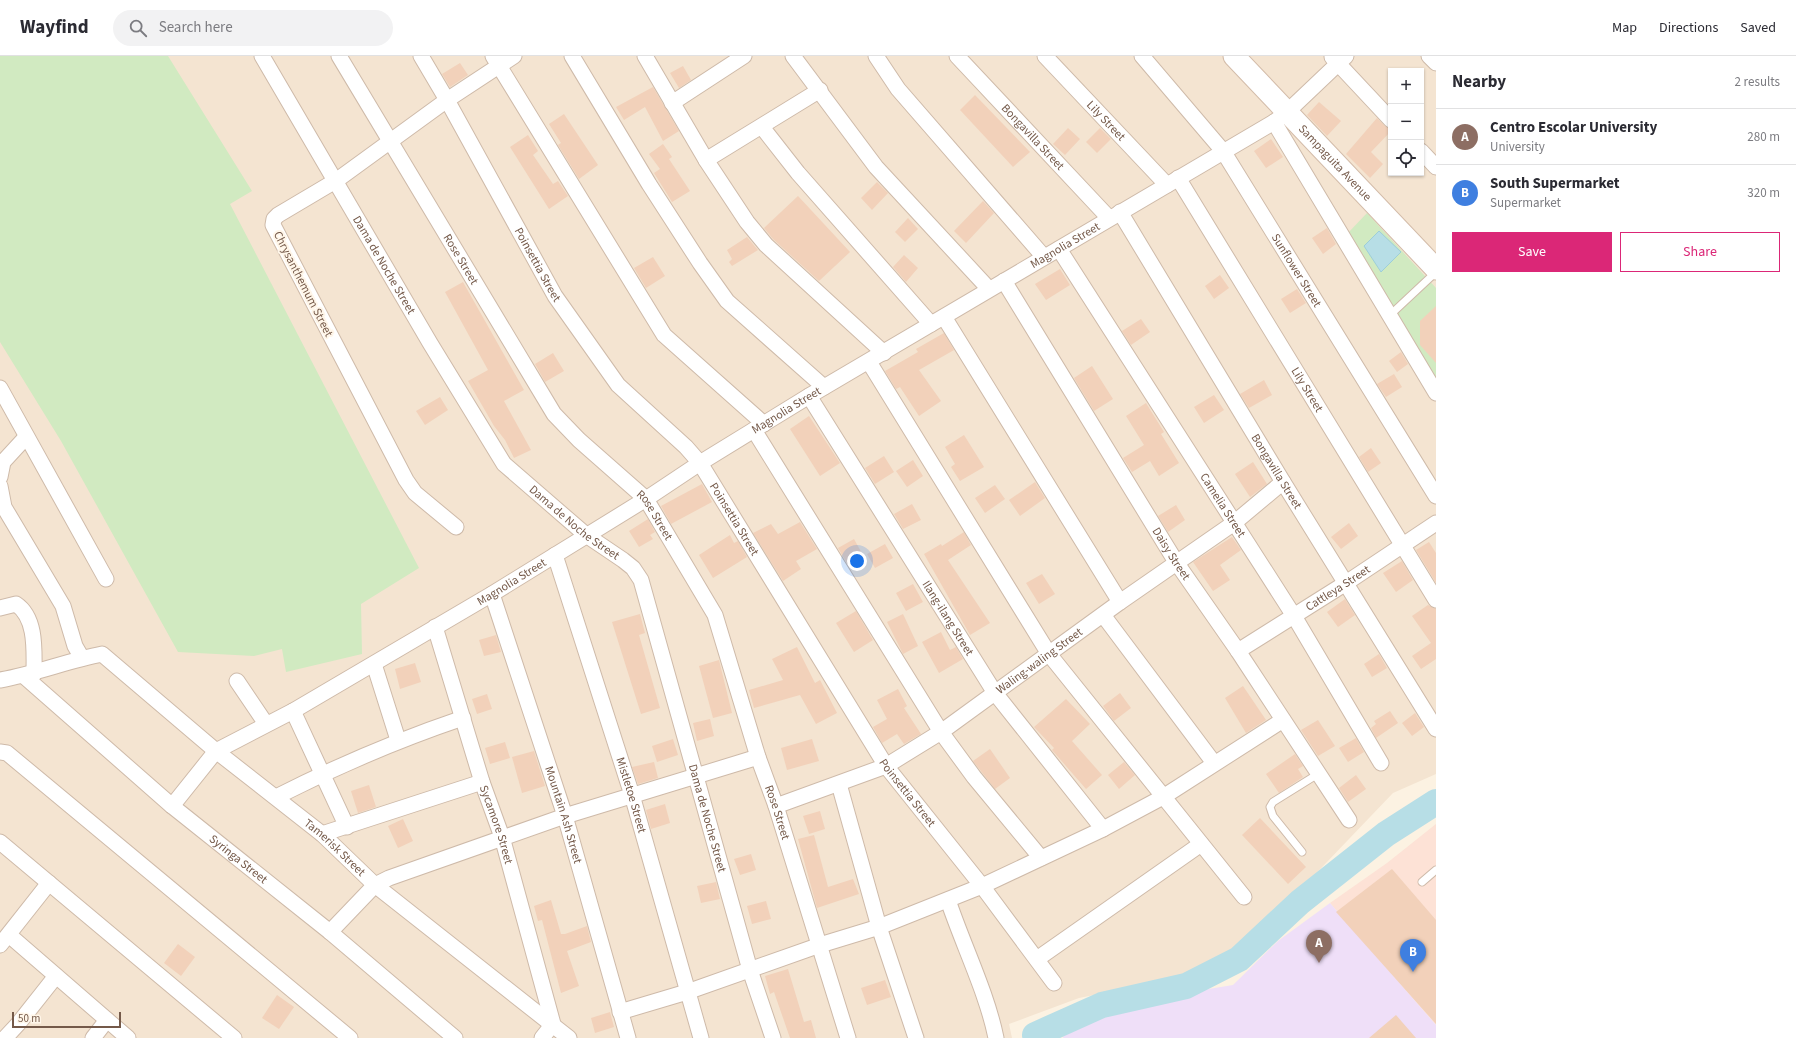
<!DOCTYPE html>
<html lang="en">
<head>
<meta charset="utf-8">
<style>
  body { margin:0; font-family:"Source Sans 3",sans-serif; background:#f2f2f3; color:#2b2b33 }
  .controls { position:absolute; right:12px; top:12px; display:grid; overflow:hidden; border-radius:0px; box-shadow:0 1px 3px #0004 }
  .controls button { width:36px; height:36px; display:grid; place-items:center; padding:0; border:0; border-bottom:1px solid #e1e1e2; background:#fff; color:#2b2b33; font:20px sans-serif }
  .scale { position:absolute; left:12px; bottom:10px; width:109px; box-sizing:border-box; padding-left:4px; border:2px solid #745949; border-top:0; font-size:11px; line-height:14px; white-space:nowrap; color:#745949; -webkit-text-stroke:3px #fff6e9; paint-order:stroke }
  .you { position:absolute; left:857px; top:505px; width:14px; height:14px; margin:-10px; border:3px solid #fff; border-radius:50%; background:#1a73e8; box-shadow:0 0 0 6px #1a73e833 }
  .badge { display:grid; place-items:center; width:26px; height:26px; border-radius:50%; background:#db2777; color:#fff; font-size:13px; font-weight:700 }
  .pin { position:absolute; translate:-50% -33px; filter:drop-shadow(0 1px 2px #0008) }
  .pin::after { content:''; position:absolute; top:21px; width:14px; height:12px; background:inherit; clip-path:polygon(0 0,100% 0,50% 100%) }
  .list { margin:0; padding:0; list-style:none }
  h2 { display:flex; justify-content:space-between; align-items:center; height:52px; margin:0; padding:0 16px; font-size:17px }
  h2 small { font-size:13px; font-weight:400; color:#7c7c81 }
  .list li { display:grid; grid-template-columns:26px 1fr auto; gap:12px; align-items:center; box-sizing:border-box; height:56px; padding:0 16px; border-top:1px solid #e1e1e2 }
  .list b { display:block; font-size:15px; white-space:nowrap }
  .list p { margin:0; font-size:13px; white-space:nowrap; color:#7c7c81 }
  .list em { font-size:13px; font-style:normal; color:#7c7c81 }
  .actions { display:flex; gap:8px; padding:12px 16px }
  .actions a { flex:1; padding:9px 0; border:1px solid #db2777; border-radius:0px; text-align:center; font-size:14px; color:#db2777 }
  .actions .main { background:#db2777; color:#fff }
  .icon { flex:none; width:22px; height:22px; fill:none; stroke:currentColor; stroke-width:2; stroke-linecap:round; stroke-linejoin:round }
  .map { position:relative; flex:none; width:1436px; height:982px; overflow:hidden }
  header { display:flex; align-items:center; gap:24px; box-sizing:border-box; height:56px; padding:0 20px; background:#fff; border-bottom:1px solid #e1e1e2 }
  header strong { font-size:19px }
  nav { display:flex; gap:22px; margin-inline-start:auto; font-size:14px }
  .search { width:280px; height:36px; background:#f2f2f3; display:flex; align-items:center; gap:10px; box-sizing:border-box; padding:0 14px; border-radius:22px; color:#7c7c81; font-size:15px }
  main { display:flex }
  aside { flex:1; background:#fff }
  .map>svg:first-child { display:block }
  .residential { fill:#f4e4d1; fill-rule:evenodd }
  .commercial { fill:#fde2d6 }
  .education { fill:#efdff8 }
  .green { fill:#d1eac1 }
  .water { fill:#b7dee6; stroke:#9dced8 }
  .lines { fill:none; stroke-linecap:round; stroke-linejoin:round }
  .river { stroke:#b7dee6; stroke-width:26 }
  .building { fill:#f2d1ba }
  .lane-casing { stroke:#cebaa9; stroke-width:9 }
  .street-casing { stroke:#cebaa9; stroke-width:17 }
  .secondary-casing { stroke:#d3bca9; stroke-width:23 }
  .lane { stroke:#fff; stroke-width:7 }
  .street { stroke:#fff; stroke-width:15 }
  .secondary { stroke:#fff; stroke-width:21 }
  .labels { text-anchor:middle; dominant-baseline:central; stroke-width:4; stroke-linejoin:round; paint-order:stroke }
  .street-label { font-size:12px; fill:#745949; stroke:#fff6e9 }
</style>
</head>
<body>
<header>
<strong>Wayfind</strong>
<div class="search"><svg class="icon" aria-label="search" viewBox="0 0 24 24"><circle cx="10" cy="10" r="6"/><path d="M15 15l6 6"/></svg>Search here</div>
<nav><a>Map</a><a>Directions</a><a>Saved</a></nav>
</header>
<main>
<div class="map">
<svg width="1436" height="982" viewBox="0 0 1436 982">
  <rect width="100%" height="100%" fill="#fcf2e2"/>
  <path class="residential" d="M0 0H1436V718L1393 737 1260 876 1230 899 1184 921 1079 942 1009 968 1012 982H0ZM1391 15H1421V117H1391Z"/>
  <polygon class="commercial" points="1436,768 1436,969 1330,847 1387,807"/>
  <polygon class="education" points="1330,847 1436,969 1436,982 1063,982 1065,976 1090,956 1117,948 1233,929 1278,885"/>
  <g class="green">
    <polygon points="0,0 168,0 252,135 230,148 419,512 361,548 362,598 286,616 282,593 254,600 178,596 61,385 0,286"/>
    <polygon points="1367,157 1436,232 1436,322 1348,177"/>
  </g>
  <polygon class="water" points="1379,175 1401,196 1381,216 1364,190"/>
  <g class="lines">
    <polyline class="river" points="1036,982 1035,979 1102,949 1186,930 1239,903 1300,846 1386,778 1436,746"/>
  </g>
  <g class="building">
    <polygon points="460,7 468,19 450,31 442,18"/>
    <polygon points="683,10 691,24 679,32 670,17"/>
    <polygon points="653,31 679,75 663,85 645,51 624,64 616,51"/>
    <polygon points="975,39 1030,96 1013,111 960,54"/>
    <polygon points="1319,46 1341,65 1327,80 1307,59"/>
    <polygon points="564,58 598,109 579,123 558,89 561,87 549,68"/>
    <polygon points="1377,62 1385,70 1391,73 1391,75 1371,96 1383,108 1370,122 1346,98"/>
    <polygon points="1068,72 1080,83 1065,99 1053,88"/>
    <polygon points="1100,72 1111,83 1097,97 1086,86"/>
    <polygon points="528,79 538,95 533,99 553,128 558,125 568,140 549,153 510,91"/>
    <polygon points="1271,83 1283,101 1266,112 1254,95"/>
    <polygon points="663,88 672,101 669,103 690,135 672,146 654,117 660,113 649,98"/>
    <polygon points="877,126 888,137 872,154 861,142"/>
    <polygon points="798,140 850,196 819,225 773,183 764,172"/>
    <polygon points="983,145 994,157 966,187 954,175"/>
    <polygon points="908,162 918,173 905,186 895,176"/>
    <polygon points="1327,172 1336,188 1323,198 1312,182"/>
    <polygon points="747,181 758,194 732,210 729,206 732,203 727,194"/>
    <polygon points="904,199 918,212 906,226 893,211"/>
    <polygon points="653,201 665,220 646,232 634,212"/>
    <polygon points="1060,213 1070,229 1046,244 1035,228"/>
    <polygon points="1220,219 1229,232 1214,243 1205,230"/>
    <polygon points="463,226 524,334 504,345 531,394 514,402 505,384 494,370 468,325 488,314 445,236"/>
    <polygon points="1297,233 1306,247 1290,257 1281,243"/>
    <polygon points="1436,250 1436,307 1420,289 1420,265"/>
    <polygon points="1141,263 1150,276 1131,289 1122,275"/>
    <polygon points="944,277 954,294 919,314 941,345 919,360 900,331 896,333 885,315 918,296 916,293"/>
    <polygon points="1401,296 1408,308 1397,316 1389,305"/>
    <polygon points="553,297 564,315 545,326 535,308"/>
    <polygon points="1092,310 1113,343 1094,355 1074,322"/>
    <polygon points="1394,318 1402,331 1386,341 1377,328"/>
    <polygon points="1264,324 1272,339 1249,352 1240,338"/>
    <polygon points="1214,339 1224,354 1204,367 1194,351"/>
    <polygon points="440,341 448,354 425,369 416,355"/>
    <polygon points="1146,347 1164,376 1161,378 1179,407 1159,420 1150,405 1132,416 1123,402 1144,389 1126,360"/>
    <polygon points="809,360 840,407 820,420 790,373"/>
    <polygon points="964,379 984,411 960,425 951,411 955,408 945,391"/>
    <polygon points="1371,392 1381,407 1368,416 1359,401"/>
    <polygon points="884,400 894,416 875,428 865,412"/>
    <polygon points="913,404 923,420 907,431 896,415"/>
    <polygon points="1253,406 1267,428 1250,441 1235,418"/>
    <polygon points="1035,426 1045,442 1020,460 1009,444"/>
    <polygon points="702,428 712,446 671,468 661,450"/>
    <polygon points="995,429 1005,443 985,457 975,442"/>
    <polygon points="912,448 921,464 903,473 894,458"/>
    <polygon points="1176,449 1185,464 1168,476 1158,460"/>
    <polygon points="648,463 655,476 650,479 653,483 639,491 629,475"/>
    <polygon points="800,466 817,493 796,505 801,513 783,525 753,477 771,468 778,478"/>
    <polygon points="1349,467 1358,480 1341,493 1331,481"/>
    <polygon points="964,476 971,489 948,504 990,567 970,579 924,498 941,488 942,490"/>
    <polygon points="730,479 734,487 738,485 747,501 713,522 699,499"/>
    <polygon points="1232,481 1241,494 1220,509 1230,524 1213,535 1193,506"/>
    <polygon points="854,483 864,501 848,509 838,492"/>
    <polygon points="1429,486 1436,497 1436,527 1416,494"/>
    <polygon points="885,488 893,502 875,512 867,498"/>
    <polygon points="1402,505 1413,524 1396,536 1383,517"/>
    <polygon points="1042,518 1055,538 1039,548 1026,527"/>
    <polygon points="913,528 923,546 906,555 896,537"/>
    <polygon points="1345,543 1355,559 1338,571 1327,556"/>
    <polygon points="1428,549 1436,553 1436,603 1421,613 1412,600 1431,587 1412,560"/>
    <polygon points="856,555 873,584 854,596 836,567"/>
    <polygon points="640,558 645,577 639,579 660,652 641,658 612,566"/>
    <polygon points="903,558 918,590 903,598 887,566"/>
    <polygon points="941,576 950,594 956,591 963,603 939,617 922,586"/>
    <polygon points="496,579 501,596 484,600 479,584"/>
    <polygon points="797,591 815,627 820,624 837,657 816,668 800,639 754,652 749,634 783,624 772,603"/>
    <polygon points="1379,598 1387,612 1372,621 1364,608"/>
    <polygon points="719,604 732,657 713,662 699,610"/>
    <polygon points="415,607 421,626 400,633 395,613"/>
    <polygon points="1243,630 1266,664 1246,677 1225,642"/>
    <polygon points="898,633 907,650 904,652 921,678 904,688 897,678 882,687 873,671 887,663 877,644"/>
    <polygon points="1120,637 1131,652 1114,665 1103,650"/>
    <polygon points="487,638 492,653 477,658 472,643"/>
    <polygon points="1066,643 1090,668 1072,685 1102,719 1086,733 1052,694 1054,692 1034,671"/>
    <polygon points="1390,655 1398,667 1376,682 1371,672 1376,668 1374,665"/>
    <polygon points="1415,657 1424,671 1412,680 1402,667"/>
    <polygon points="710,663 714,680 697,685 693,667"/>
    <polygon points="1318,664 1335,690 1318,700 1301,674"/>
    <polygon points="1356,682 1364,696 1348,706 1339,692"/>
    <polygon points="673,683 678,699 657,706 652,690"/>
    <polygon points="812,683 819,705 787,714 781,692"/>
    <polygon points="505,686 510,702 490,708 485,692"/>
    <polygon points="990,693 1010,722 995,733 973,705"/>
    <polygon points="534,695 545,730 522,737 512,701"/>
    <polygon points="1295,698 1303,710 1298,713 1303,721 1279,737 1266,718"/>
    <polygon points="654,706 658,722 638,728 632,711"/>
    <polygon points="1124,706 1135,719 1119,733 1108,719"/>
    <polygon points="1356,719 1366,733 1348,746 1339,732"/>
    <polygon points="369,729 376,751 358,757 351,735"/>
    <polygon points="665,748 670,767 651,773 646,754"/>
    <polygon points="820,755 825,773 809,778 803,760"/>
    <polygon points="1260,762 1306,811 1288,828 1242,779"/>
    <polygon points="403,763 413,785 398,792 388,770"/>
    <polygon points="814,779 828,831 853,823 859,838 817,852 798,783"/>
    <polygon points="751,798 756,814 740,819 734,803"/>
    <polygon points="1392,813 1436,864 1436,968 1336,856"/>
    <polygon points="716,826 720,843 701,847 697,830"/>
    <polygon points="551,844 561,878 565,878 587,870 591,886 567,895 579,930 561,937 542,864 538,865 534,850"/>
    <polygon points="766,845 771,863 752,868 747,850"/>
    <polygon points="178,888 195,901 181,920 164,907"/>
    <polygon points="788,913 804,966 811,964 816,982 790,982 774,936 770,938 765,920"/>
    <polygon points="885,924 891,941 867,949 861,932"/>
    <polygon points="277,939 294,951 279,973 262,962"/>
    <polygon points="610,956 614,971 595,977 591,962"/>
    <polygon points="1396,959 1416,982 1369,982"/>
  </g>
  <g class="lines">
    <defs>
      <g id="lane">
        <polyline points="1389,260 1436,216"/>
        <polyline points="1302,796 1273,760 1270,751 1273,746 1318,718"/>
        <polyline points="1422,826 1436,814"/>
      </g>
      <g id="street">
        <path id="s1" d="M262 0 430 287 504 408 586 479 623 504 633 512 641 524 750 914 773 982"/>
        <path id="s2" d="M339 0 554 358 579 384 646 443 715 559 758 701 776 750 848 982"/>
        <path id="s3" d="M421 0 447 44 555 240 618 329 686 391 700 407 886 710 982 830 1054 927"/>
        <polyline points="493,0 664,279 764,368"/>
        <polyline points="572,0 649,128 700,207 727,245 824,331"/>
        <polyline points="645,0 706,104 747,166 766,189 884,297"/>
        <polyline points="793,0 876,111 989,233"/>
        <polyline points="876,0 898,33 1044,201"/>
        <path id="s4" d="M957 0 1109 162"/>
        <path id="s5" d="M1045 0 1167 129"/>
        <path id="s6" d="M1142 0 1223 95 1436 440"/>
        <polyline points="1429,0 1436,7"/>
        <polyline points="1332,1 1391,64"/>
        <polyline points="672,47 744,0"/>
        <polyline points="1274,66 1436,337"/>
        <polyline points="762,71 798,117 931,268"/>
        <polyline points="1421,95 1436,111"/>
        <polyline points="706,104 820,34"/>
        <path id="s7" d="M1178 122 1436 544"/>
        <path id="s8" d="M1120 156 1283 426 1436 673"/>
        <path id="s9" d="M1059 193 1294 560 1381 707"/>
        <path id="s10" d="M1004 225 1176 506 1238 595 1349 764"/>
        <polyline points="944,261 1120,546"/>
        <polyline points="869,306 1049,598 1244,841"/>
        <polyline points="0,332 106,523"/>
        <path id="s11" d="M809 340 995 637 1103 773"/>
        <polyline points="754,374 941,676 974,721 1041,802"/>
        <polyline points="0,421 3,406 26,381"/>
        <polyline points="0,430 4,451 63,550 75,590 82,602"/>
        <polyline points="456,471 415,437 406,424 273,169 274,163 278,159 337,124 447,44 514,0"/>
        <path id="s12" d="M555 499 632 739 701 982"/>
        <path id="s13" d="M492 538 565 760 628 982"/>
        <path d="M0 552 16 548C37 562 34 596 34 618"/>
        <polyline points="1103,559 1214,707"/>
        <path id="s14" d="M435 571 482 726 502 781 553 968 542 982"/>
        <path id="s15" d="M1238 595 1346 527 1436 467"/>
        <polyline points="374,608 398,684"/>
        <path id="s16" d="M24 620 172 750 330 876 455 982"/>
        <path id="s17" d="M0 624C35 618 67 605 102 598L216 695 322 778 375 829 569 982"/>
        <polyline points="237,625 266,668"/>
        <polyline points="293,655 347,771"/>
        <polyline points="0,696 7,697 350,982"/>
        <polyline points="839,728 879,871 916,982"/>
        <path d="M276 741C337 710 398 684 463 662"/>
        <path id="s18" d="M172 750 216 695 293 655 492 538 646 443 700 407 809 340 1274 66 1286 57 1346 0"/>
        <path id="s19" d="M776 750 886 710 941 676 1120 546 1234 467 1283 426"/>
        <polyline points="322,778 482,726"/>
        <polyline points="0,786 234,982"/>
        <path d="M948 844C963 889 987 937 996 982"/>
        <polyline points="330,876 375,829 389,822 565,760 758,701"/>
        <polyline points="9,879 128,982"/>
        <polyline points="0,889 49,827"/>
        <polyline points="1037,903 1201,788"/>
        <polyline points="620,956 687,936 820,889 879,871 982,830 1103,773 1163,741 1283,664"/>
        <polyline points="5,982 18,968 56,920"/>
        <polyline points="93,982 107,964"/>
      </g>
      <g id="secondary">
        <path id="s20" d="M1234 0 1436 213"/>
      </g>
    </defs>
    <use href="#lane" class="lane-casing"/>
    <use href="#street" class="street-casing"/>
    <use href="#secondary" class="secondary-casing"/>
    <use href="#lane" class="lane"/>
    <use href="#street" class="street"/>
    <use href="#secondary" class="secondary"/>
  </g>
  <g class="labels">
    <g class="street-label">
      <text stroke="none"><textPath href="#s5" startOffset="89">Lily Street</textPath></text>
      <text stroke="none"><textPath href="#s4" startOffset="111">Bongavilla Street</textPath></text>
      <text stroke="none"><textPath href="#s20" startOffset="147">Sampaguita Avenue</textPath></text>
      <text stroke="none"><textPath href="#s18" startOffset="1059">Magnolia Street</textPath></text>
      <text stroke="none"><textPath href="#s2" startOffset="237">Rose Street</textPath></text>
      <text stroke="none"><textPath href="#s1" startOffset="242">Dama de Noche Street</textPath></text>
      <text stroke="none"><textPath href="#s3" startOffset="239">Poinsettia Street</textPath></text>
      <text stroke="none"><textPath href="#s6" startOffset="265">Sunflower Street</textPath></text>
      <text transform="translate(303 228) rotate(63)">Chrysanthemum Street</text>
      <text stroke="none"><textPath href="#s7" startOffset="248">Lily Street</textPath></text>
      <text stroke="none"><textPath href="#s18" startOffset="735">Magnolia Street</textPath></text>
      <text stroke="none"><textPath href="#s8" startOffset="303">Bongavilla Street</textPath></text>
      <text stroke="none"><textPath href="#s9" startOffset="304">Camelia Street</textPath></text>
      <text stroke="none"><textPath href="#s2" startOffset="561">Rose Street</textPath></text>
      <text stroke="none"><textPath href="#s3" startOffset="563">Poinsettia Street</textPath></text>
      <text stroke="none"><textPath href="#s1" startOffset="566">Dama de Noche Street</textPath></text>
      <text stroke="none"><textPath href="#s10" startOffset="320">Daisy Street</textPath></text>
      <text stroke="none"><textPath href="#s18" startOffset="411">Magnolia Street</textPath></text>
      <text stroke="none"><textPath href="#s15" startOffset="118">Cattleya Street</textPath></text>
      <text stroke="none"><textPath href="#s11" startOffset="262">Ilang-ilang Street</textPath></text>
      <text stroke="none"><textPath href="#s19" startOffset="303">Waling-waling Street</textPath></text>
      <text stroke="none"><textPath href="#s3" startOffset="887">Poinsettia Street</textPath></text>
      <text stroke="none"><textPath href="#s12" startOffset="252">Mistletoe Street</textPath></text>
      <text stroke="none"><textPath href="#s2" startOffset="885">Rose Street</textPath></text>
      <text stroke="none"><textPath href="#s13" startOffset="232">Mountain Ash Street</textPath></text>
      <text stroke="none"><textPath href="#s1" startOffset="902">Dama de Noche Street</textPath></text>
      <text stroke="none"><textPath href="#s14" startOffset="207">Sycamore Street</textPath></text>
      <text stroke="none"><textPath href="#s17" startOffset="408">Tamerisk Street</textPath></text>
      <text stroke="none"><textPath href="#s16" startOffset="282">Syringa Street</textPath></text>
    </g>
  </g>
</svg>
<div class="controls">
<button>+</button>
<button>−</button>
<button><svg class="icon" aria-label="locate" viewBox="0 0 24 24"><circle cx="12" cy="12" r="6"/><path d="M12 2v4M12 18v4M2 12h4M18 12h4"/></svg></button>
</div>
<div class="scale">50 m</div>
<div class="you"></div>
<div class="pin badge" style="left:1319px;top:907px;background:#8d6e63">A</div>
<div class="pin badge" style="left:1413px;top:916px;background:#3f7fe0">B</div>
</div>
<aside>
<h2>Nearby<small>2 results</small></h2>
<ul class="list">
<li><span class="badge" style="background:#8d6e63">A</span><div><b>Centro Escolar University</b><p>University</p></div><em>280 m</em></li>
<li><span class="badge" style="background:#3f7fe0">B</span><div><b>South Supermarket</b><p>Supermarket</p></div><em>320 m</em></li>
</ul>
<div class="actions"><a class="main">Save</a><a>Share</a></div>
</aside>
</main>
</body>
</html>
